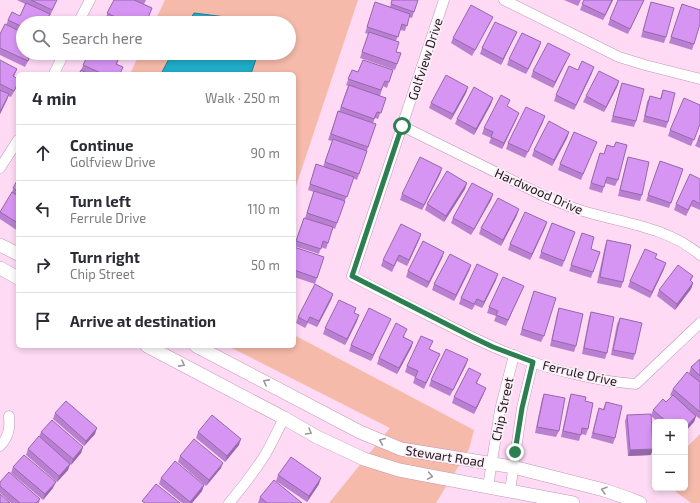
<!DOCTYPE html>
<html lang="en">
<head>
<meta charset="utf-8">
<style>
  body { margin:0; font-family:"Exo 2",sans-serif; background:#f7f7f7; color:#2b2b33 }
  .controls { position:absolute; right:12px; bottom:12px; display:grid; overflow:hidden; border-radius:6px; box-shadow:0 2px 6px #0003 }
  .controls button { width:36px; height:36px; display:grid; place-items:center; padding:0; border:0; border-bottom:1px solid #e1e1e2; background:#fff; color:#2b2b33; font:20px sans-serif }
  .stop { position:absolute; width:12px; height:12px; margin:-9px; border:3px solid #2b7f51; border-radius:50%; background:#fff }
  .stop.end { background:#2b7f51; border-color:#fff; box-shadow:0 1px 4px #0008 }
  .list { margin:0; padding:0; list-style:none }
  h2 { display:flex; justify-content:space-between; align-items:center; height:52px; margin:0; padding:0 16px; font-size:17px }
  h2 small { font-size:13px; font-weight:400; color:#7c7c81 }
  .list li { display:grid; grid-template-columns:26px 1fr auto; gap:12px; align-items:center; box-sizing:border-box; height:56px; padding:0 16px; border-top:1px solid #e1e1e2 }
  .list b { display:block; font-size:15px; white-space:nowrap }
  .list p { margin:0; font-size:13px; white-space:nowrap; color:#7c7c81 }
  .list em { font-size:13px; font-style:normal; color:#7c7c81 }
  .icon { flex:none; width:22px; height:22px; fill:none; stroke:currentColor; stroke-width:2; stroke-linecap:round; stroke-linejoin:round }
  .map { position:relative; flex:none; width:700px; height:503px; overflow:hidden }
  .search { position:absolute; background:#fff; box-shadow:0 2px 6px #0003; left:16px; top:16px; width:280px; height:44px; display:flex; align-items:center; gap:10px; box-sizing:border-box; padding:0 14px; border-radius:22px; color:#7c7c81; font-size:15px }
  .panel { position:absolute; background:#fff; box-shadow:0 2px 6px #0003; left:16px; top:72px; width:280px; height:276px; border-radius:6px }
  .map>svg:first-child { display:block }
  .green { fill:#f5baaa }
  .water { fill:#1fadc9; stroke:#218097 }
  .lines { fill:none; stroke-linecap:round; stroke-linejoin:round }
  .minor-casing { stroke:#c197b6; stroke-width:11 }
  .tertiary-casing { stroke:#c197b6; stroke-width:14 }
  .minor { stroke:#fff; stroke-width:10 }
  .tertiary { stroke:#fff; stroke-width:13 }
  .wall { fill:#b980d1 }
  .shaded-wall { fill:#9668aa }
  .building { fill:#d795f3; stroke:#9668aa }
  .oneway { stroke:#9e979c }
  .route { stroke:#2b7f51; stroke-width:5 }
  .labels { text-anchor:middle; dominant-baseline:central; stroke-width:3.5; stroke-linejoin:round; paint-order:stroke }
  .street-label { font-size:13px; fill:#271723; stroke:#faf1f7 }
</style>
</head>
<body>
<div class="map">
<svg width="700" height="503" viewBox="0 0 700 503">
  <rect width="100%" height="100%" fill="#fedaf4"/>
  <g class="green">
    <polygon points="165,0 358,0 294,192 294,74 130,74 140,53 289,53 289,23 154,23"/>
    <polygon points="294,335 474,430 469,449 436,503 329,503 390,428 228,346 294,346"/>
    <polygon points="700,434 700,503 691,503 671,488 685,488 685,449"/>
  </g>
  <g class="water">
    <polygon points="194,13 250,20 252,23 188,23"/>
    <polygon points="172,53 258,53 251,74 161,74"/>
  </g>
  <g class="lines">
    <defs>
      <g id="minor">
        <path d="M444 0 352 276C380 291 408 305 436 319 461 332 486 345 513 355 550 370 596 381 636 384L700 323"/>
        <polyline points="504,0 619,57 645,65 700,79"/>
        <polyline points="78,23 90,0"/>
        <polyline points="54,74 64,53"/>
        <path d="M402 126 546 197C558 202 570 207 583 211 622 223 668 227 700 255"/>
        <polyline points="0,168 18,140"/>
        <path d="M0 446C9 436 10 429 9 416"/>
        <polyline points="488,487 500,410 514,355"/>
        <polyline points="510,491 522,408 533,362"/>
        <path d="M229 503C242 488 254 472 265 455 272 443 278 430 284 418"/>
      </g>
      <g id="tertiary">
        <polyline points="0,245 18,254"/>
        <polyline points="0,268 18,278"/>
        <polyline points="147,346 284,418 317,437 364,459 399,470 573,503"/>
        <polyline points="196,346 360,432 401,449 513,467 604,490 630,499 640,503"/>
      </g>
    </defs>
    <use href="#minor" class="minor-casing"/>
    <use href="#tertiary" class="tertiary-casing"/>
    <use href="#minor" class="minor"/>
    <use href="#tertiary" class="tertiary"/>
  </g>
  <g class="wall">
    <polygon points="17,0 57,0 50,16 49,15 46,23 23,23 23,53 32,53 25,67 0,55 0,34 6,25 8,20 20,16 25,4"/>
    <polygon points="114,0 146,0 144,4 152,8 146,23 103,23"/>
    <polygon points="392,0 418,0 412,18 409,17 405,31 400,30 396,41 396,52 401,53 395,70 360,58 368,34 365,33 375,2 390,7"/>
    <polygon points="564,0 581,0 578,6"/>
    <polygon points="584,0 613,0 603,20 580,10"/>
    <polygon points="644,0 628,34 608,25 610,19"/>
    <polygon points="651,2 666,37 664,43 641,37"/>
    <polygon points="680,10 694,44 692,50 669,43"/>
    <polygon points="493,17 490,23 472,56 451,43 453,38"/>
    <polygon points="517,32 514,38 501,65 480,54 482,48"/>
    <polygon points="541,42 539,48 526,74 507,65 509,59"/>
    <polygon points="89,53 121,53 117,64 120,74 79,74 81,70"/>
    <polygon points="0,60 17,69 14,77 18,79 17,86 11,97 8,96 0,114"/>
    <polygon points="567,60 553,88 531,77 533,71"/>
    <polygon points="352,70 358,72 393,70 387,88 383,86 380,96 386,98 378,119 375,118 373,123 376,124 357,180 353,178 335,229 333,228 326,249 321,247 319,254 294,246 304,218 305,218 314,192 308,190 316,164 323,167 332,141 328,140 338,111 339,112 348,86 346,85"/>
    <polygon points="578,70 592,73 574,110 554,101 556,95"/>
    <polygon points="619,81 617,87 604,112 583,102 586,96"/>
    <polygon points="622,83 636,121 634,127 611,122 620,89"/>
    <polygon points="468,87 466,93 451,120 429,108 431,103"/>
    <polygon points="663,90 668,122 666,128 643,122 647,102 650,96 660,99"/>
    <polygon points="493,98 491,104 474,135 455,124 457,119"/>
    <polygon points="507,107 517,118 502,149 489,143 491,138 482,134 484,128"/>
    <polygon points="543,122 525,158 506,149 508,143"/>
    <polygon points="700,125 691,146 668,136 670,130"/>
    <polygon points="569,132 567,138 552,166 532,156 534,150"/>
    <polygon points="700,135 700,148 695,146"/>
    <polygon points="616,142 618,180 615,186 605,183 602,193 589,189 600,153 604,154 607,145 614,147"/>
    <polygon points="594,148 581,180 558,170 560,164"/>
    <polygon points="628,157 642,195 640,201 618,196 626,163"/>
    <polygon points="660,161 683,169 669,208 646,201"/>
    <polygon points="442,168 440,174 422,210 400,200 402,194"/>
    <polygon points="18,179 18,231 0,219 0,212 11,194"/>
    <polygon points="700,179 700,210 691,206 686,216 674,210 676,204"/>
    <polygon points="467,183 465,189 444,222 425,210 427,204"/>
    <polygon points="493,194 491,200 471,235 451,223 453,218"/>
    <polygon points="517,215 501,246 479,234 481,228"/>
    <polygon points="547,222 530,260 508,250 510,244"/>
    <polygon points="552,223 575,232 562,267 539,258"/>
    <polygon points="582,233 591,249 600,252 591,278 569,271"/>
    <polygon points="421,234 419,240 407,266 397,261 392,272 381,266 383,260"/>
    <polygon points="607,240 623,282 621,288 597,283 605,246"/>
    <polygon points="294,247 324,257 315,284 294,277"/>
    <polygon points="444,252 442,258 427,288 406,277 408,271"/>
    <polygon points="656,258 664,269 650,298 628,287 630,281"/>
    <polygon points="471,265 469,271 454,301 432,290 434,284"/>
    <polygon points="693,276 691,281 693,283 691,289 675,310 657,296 659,290"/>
    <polygon points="496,280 482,308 475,305 472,310 459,304 461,298"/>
    <polygon points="521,292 506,326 494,321 496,316 487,313 489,307"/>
    <polygon points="333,294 331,300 317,327 308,323 305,328 296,323 298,317"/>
    <polygon points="532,297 544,336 541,342 520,335"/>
    <polygon points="356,308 354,313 357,321 345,345 323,334 325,328"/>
    <polygon points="559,308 576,346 574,352 550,346 557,314"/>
    <polygon points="591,312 607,353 605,359 582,354 589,318"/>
    <polygon points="620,318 635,354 633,360 611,355 617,324"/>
    <polygon points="391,319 388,325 371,361 349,351 351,345"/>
    <polygon points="405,335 404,337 413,342 411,348 397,374 377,364 379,358"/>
    <polygon points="430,349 437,360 424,389 413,383 415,377 405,372 407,366"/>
    <polygon points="700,359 700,419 696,416 694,422 658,422 651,416 653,410 666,402 672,396 670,395 673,389 693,377 689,373 691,367"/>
    <polygon points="466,365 450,396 429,386 431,380"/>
    <polygon points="479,380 477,383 484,393 474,414 452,403 454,397"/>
    <polygon points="544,394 559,431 556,437 535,433 542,399"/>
    <polygon points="571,394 585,401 588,429 586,435 581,434 579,441 561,437 569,400"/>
    <polygon points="606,402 615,438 613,444 591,438 597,414 599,408 603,409"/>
    <polygon points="55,413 95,434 84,446 53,419"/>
    <polygon points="627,415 651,455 628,456 625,421"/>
    <polygon points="41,432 83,447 81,453 71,465 70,464 68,470 57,482 26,455 28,449 39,437"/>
    <polygon points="198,432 239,445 225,462 196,438"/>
    <polygon points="180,456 221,468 206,486 178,462"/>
    <polygon points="13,467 53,488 43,500 11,473"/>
    <polygon points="278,475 319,484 307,502 276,481"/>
    <polygon points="161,478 204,485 202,491 192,503 182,503 159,484"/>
    <polygon points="0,482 40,499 39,503 11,503 0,493"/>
    <polygon points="260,497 302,503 258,503"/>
  </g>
  <g class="shaded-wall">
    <polygon points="612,0 613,0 603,20 605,15"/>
    <polygon points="517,32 514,38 501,65 503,59"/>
    <polygon points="541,42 539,48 526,74 528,69"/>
    <polygon points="570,54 553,88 555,82"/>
    <polygon points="594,67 592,73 574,110 576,105"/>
    <polygon points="619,81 617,87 604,112 606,107"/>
    <polygon points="468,87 466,93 451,120 453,114"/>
    <polygon points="9,94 7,100 0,114 0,112"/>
    <polygon points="493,98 491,104 474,135 476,129"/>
    <polygon points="519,113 517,118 502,149 504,143"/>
    <polygon points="545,116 543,122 525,158 528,152"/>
    <polygon points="569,132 567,138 552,166 554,160"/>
    <polygon points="442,168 440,174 422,210 424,205"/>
    <polygon points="467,183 465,189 444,222 446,216"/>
    <polygon points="493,194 491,200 471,235 474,229"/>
    <polygon points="519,209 517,215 501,246 503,240"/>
    <polygon points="547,222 545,228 530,260 532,254"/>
    <polygon points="421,234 419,240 407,266 409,260"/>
    <polygon points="444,252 442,258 427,288 429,282"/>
    <polygon points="666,263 664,269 650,298 652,292"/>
    <polygon points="471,265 469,271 454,301 456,295"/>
    <polygon points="498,274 496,280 482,308 484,302"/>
    <polygon points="693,283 691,289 675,310 677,304"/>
    <polygon points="333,294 331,300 317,327 319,321"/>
    <polygon points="359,315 357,321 345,345 347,339"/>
    <polygon points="391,319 388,325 371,361 373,355"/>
    <polygon points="413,342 411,348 397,374 399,368"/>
    <polygon points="468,359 466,365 450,396 453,390"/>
    <polygon points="486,388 484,393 474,414 476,408"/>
    <polygon points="696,416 694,422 685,432 685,428"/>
    <polygon points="97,428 95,434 84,446 86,441"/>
    <polygon points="241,439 239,445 225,462 227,456"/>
    <polygon points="83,447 81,453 71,465 73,459"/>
    <polygon points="653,449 651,455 628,456 630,450"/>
    <polygon points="223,463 221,468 206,486 209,480"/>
    <polygon points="70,464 68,470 57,482 59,476"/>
    <polygon points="321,478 319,484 307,502 309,496"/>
    <polygon points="56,482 53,488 43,500 45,494"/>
    <polygon points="204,485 202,491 192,503 190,503"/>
  </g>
  <g class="building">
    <polygon points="31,0 57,0 52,10"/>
    <polygon points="114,0 134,0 152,8 146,23 128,23 107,13"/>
    <polygon points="392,0 418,0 414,12 391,4"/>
    <polygon points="584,0 612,0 605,15 582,4"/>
    <polygon points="618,0 644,0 630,29 610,19"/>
    <polygon points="375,2 410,14 407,26 402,24 398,37 367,27"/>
    <polygon points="651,2 674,8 666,37 643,31"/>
    <polygon points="26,3 50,14 45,23 23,23 23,27 8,20 12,12 20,16"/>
    <polygon points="682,4 700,10 700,24 694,44 671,37"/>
    <polygon points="471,5 493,17 475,50 453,38"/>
    <polygon points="105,18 115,23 103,23"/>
    <polygon points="495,22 517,32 503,59 482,48"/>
    <polygon points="5,24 23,33 23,53 31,53 28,61 0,48 0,34"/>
    <polygon points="369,32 399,42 396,52 401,53 397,64 362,52"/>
    <polygon points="522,33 541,42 528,69 509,59"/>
    <polygon points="548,43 570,54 555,82 533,71"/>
    <polygon points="89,53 113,53 120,56 116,64 123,67 120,74 103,74 83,65"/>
    <polygon points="0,60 17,69 13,76 18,79 18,83 14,91 0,84"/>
    <polygon points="363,60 393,70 389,82 385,81 381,90 348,79 352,70 358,72"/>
    <polygon points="582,61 594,67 576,105 556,95 569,66 578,70"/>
    <polygon points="81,70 89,74 79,74"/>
    <polygon points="599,71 619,81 606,107 586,96"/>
    <polygon points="446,75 468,87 453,114 431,103"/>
    <polygon points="622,83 644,89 636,121 613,116"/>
    <polygon points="349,85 386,98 381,113 377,112 374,119 341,107"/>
    <polygon points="474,87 493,98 476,129 457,119"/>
    <polygon points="0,90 9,94 0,112"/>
    <polygon points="663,90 675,93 668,122 645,116 650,96 661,99"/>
    <polygon points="501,95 510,100 507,106 519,113 504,143 491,137 493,132 484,128"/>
    <polygon points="684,98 700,105 700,124 694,140 670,130"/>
    <polygon points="526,107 545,116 528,152 508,143"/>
    <polygon points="338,111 376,124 368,147 331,134"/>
    <polygon points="549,121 569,132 554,160 534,150"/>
    <polygon points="574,132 597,142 583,174 560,164"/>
    <polygon points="700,135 700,141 698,140"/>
    <polygon points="333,139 367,151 359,174 325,162"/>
    <polygon points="616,142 627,145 618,180 607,177 604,187 591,183 600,153 604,154 607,145 614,147"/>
    <polygon points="420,157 442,168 424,205 402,194"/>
    <polygon points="628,157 649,162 642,195 620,190"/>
    <polygon points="660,161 683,169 671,203 648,195"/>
    <polygon points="316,164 354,177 347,197 310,184"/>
    <polygon points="447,171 467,183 446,216 427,204"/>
    <polygon points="690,174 700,179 700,204 693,200 688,210 676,204"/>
    <polygon points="18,179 18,191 13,188"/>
    <polygon points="472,183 493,194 474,229 453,218"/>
    <polygon points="314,191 345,201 337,223 307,213"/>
    <polygon points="12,192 18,196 18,223 0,212"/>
    <polygon points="498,198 519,209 503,240 481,228"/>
    <polygon points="525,212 547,222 532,254 510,244"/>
    <polygon points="304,218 333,227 328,243 323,241 321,249 296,241"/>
    <polygon points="552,223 575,232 564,261 541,252"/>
    <polygon points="401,224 421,234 409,260 399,255 394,266 383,260"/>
    <polygon points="582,233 594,237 591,249 600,252 593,272 571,265"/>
    <polygon points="607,240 631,245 623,282 600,277"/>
    <polygon points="423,241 444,252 429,282 408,271"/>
    <polygon points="294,247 324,257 317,278 294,270"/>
    <polygon points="645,249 657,254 655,258 666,263 652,292 630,281"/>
    <polygon points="450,254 471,265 456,295 434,284"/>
    <polygon points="477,264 498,274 484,302 477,299 474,304 461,298"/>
    <polygon points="678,265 693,276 690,280 693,283 677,304 659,290"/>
    <polygon points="503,277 524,286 508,320 496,315 498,311 489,307"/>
    <polygon points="315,284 333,294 319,321 310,317 307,322 298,317"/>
    <polygon points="534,291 556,298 544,336 522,329"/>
    <polygon points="339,300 356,308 354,313 359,315 347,339 325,328"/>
    <polygon points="369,308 391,319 373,355 351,345"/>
    <polygon points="559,308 583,314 576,346 552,340"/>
    <polygon points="591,312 614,317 607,353 584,348"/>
    <polygon points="620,318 642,323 635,354 613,350"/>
    <polygon points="396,323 407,329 403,337 413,342 399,368 379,358"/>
    <polygon points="421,336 433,341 429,349 440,354 426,383 415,378 418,371 407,366"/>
    <polygon points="446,349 468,359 453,390 431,380"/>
    <polygon points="700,359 700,376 691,367"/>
    <polygon points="469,368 481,374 476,383 486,388 476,408 454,397"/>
    <polygon points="687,372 700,382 700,412 673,389"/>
    <polygon points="544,394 565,398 559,431 537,427"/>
    <polygon points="571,394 586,397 585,401 593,403 588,429 582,428 581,435 563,431"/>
    <polygon points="673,395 696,416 685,428 685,422 667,422 653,410 663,399 666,402"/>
    <polygon points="66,401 97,428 86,441 55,413"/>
    <polygon points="606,402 622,406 615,438 593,433 599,408 604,410"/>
    <polygon points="651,414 653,449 630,450 627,415"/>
    <polygon points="212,415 241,439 227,456 198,432"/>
    <polygon points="52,420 83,447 73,459 41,432"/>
    <polygon points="39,436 70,464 59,476 28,449"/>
    <polygon points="194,439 223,463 209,480 180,456"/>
    <polygon points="24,455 56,482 45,494 13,467"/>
    <polygon points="291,457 321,478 309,496 278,475"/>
    <polygon points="175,461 204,485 190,502 161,478"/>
    <polygon points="9,472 40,499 36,503 20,503 0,486 0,482"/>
    <polygon points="274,480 302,503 267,503 260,497"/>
    <polygon points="156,484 180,503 145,503 142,501"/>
    <polygon points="0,494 10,503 0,503"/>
  </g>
  <defs><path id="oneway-chevron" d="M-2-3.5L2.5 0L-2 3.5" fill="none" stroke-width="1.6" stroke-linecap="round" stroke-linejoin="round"/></defs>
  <g class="oneway">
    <use href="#oneway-chevron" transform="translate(182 364) rotate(28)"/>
    <use href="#oneway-chevron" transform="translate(266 382) rotate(-152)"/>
    <use href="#oneway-chevron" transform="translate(309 432) rotate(30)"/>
    <use href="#oneway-chevron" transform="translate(382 441) rotate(-157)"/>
    <use href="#oneway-chevron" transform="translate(430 476) rotate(10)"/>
    <use href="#oneway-chevron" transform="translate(604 490) rotate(-164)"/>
  </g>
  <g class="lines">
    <polyline class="route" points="402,126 352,276 470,336 493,347 533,362 522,408 515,452"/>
  </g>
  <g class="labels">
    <g class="street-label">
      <text transform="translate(425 59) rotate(-72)">Golfview Drive</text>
      <text transform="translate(539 191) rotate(24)">Hardwood Drive</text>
      <text transform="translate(580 373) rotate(13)">Ferrule Drive</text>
      <text transform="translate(502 409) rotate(-78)">Chip Street</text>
      <text transform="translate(445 456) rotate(9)">Stewart Road</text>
    </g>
  </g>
</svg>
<div class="controls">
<button>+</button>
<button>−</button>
</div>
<div class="stop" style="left:402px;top:126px"></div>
<div class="stop end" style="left:515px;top:452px"></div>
<div class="search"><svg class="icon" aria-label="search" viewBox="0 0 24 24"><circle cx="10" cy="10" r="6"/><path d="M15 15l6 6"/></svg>Search here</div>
<section class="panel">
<h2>4 min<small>Walk · 250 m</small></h2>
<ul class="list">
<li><svg class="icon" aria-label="ahead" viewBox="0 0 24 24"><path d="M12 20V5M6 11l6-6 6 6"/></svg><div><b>Continue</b><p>Golfview Drive</p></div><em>90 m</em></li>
<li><svg class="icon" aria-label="left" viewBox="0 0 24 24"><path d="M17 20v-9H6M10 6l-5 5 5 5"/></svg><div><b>Turn left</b><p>Ferrule Drive</p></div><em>110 m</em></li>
<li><svg class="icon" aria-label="right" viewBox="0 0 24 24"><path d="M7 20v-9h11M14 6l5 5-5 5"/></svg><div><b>Turn right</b><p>Chip Street</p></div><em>50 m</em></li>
<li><svg class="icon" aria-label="arrive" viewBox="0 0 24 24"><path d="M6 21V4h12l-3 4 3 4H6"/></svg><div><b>Arrive at destination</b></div></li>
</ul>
</section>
</div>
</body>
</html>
